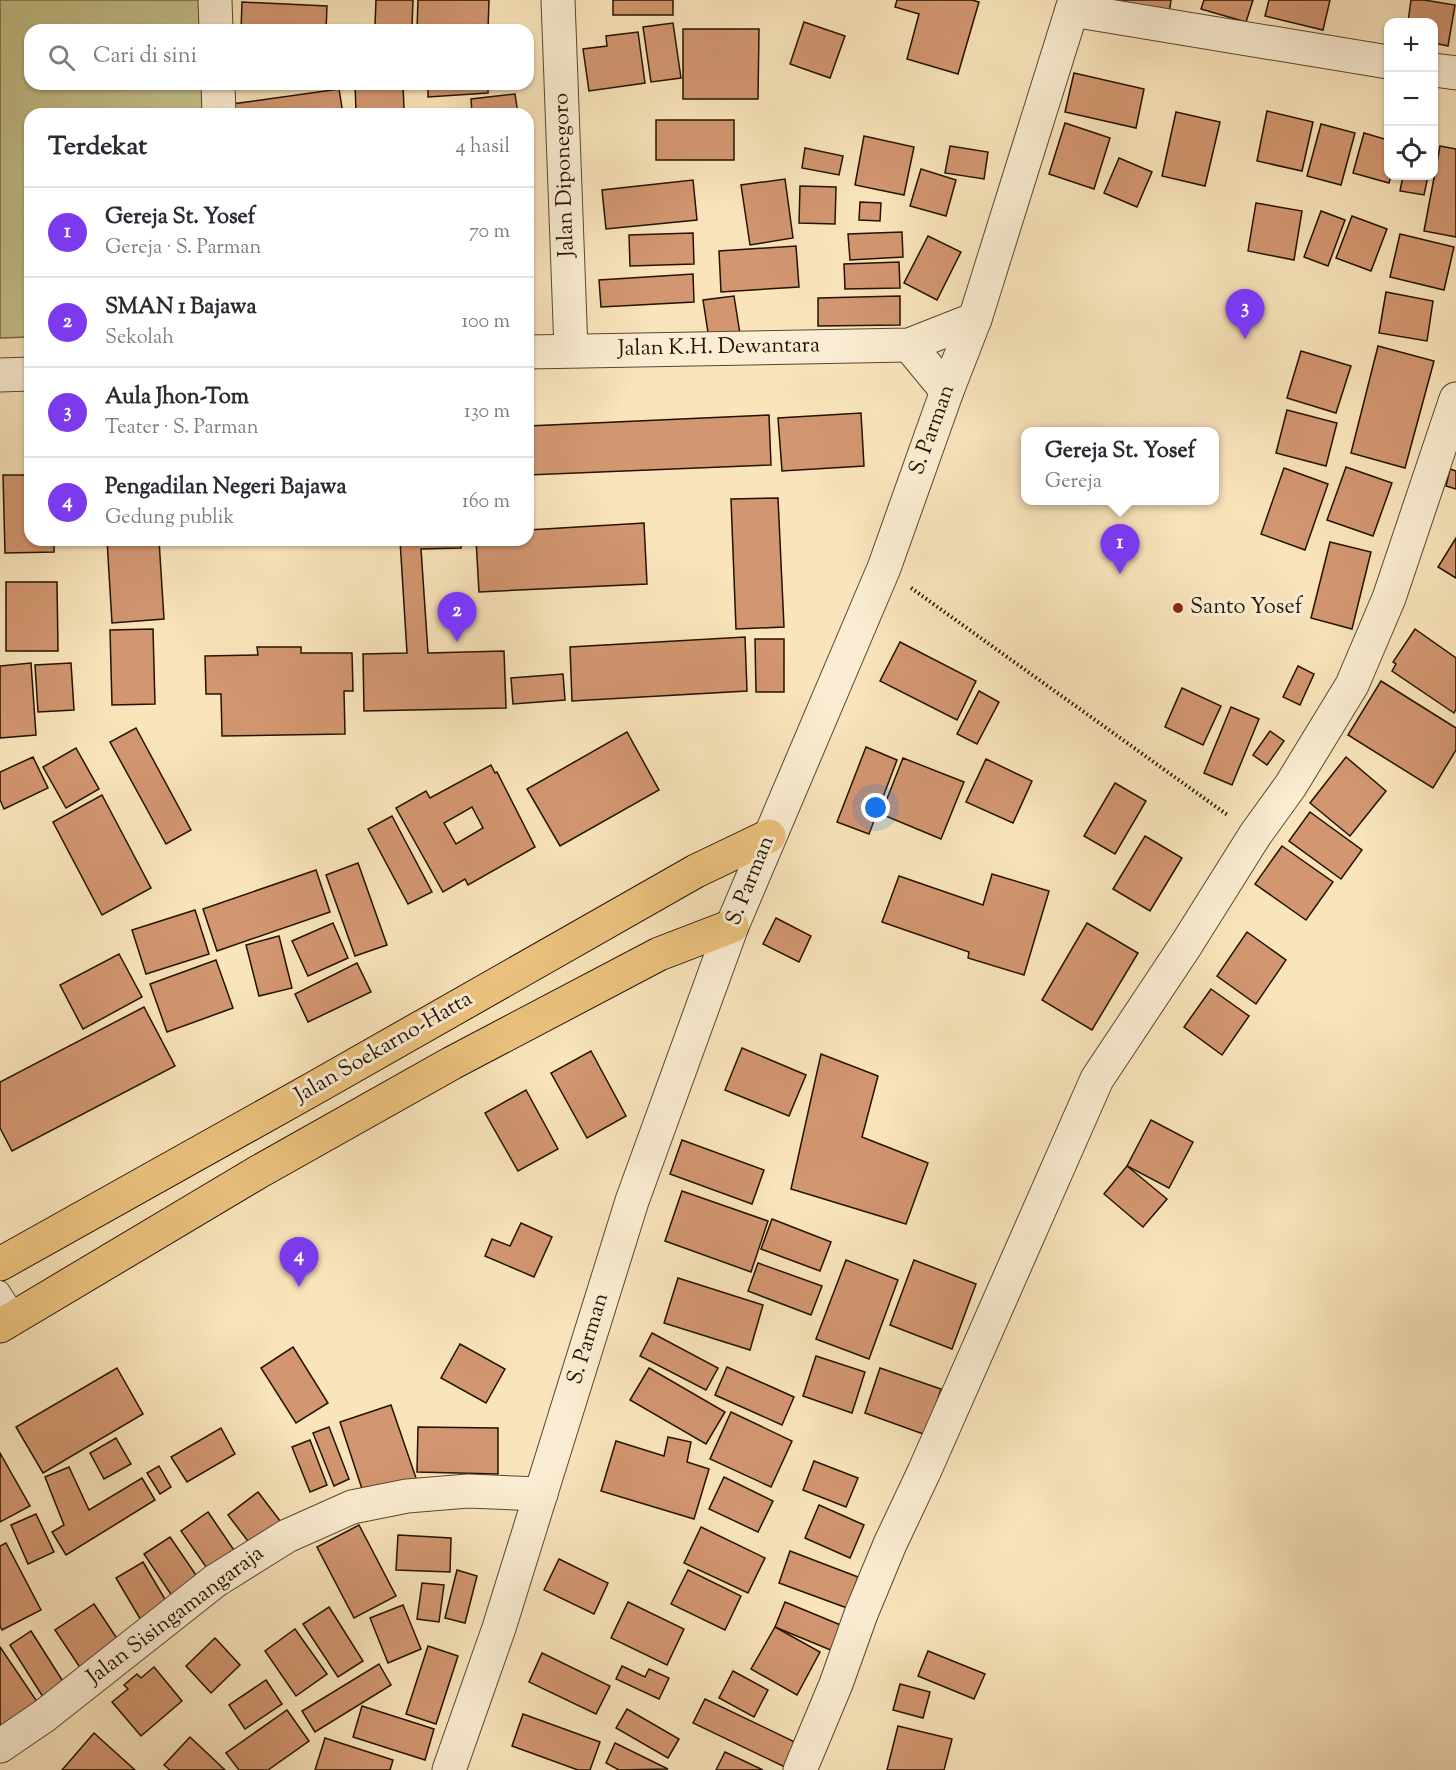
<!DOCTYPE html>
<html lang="id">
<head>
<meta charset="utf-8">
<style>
  body { margin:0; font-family:"Sorts Mill Goudy",serif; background:#f2f2f3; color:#2b2b33 }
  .controls { position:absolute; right:18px; top:18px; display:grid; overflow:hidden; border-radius:12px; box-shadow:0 2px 4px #0004 }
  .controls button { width:54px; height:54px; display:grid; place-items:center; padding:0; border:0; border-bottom:2px solid #e1e1e2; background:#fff; color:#2b2b33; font:30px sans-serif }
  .you { position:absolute; left:876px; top:808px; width:21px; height:21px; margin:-15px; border:4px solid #fff; border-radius:50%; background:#1a73e8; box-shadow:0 0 0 9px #1a73e833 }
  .badge { display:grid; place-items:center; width:39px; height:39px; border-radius:50%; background:#7c3aed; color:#fff; font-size:20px; font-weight:700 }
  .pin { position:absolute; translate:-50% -50px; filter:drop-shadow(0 2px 3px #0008) }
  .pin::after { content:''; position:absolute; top:32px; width:21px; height:18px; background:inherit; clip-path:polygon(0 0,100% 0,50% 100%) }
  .popup { position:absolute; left:1021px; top:427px; width:198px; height:78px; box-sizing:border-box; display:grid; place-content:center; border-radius:12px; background:#fff; filter:drop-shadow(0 2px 4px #0005); font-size:20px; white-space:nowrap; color:#7c7c81 }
  .popup b { font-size:22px; color:#2b2b33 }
  .popup::after { content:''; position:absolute; left:50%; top:100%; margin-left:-12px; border:12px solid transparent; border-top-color:#fff }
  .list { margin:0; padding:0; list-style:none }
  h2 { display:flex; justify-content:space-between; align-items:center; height:78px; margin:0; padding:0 24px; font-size:26px }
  h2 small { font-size:20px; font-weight:400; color:#7c7c81 }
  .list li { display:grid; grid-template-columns:39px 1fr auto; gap:18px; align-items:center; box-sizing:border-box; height:90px; padding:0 24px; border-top:2px solid #e1e1e2 }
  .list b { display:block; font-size:22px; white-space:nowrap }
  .list p { margin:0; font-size:20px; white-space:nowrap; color:#7c7c81 }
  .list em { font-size:20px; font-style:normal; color:#7c7c81 }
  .icon { flex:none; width:33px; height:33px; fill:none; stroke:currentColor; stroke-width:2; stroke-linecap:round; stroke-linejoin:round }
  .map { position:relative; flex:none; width:1456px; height:1770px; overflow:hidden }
  .search { position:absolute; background:#fff; box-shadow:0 2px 4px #0004; left:24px; top:24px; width:510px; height:66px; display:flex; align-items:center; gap:15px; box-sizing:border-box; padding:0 21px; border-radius:18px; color:#7c7c81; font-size:22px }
  .panel { position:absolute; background:#fff; box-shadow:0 2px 4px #0004; left:24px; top:108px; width:510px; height:438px; border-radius:18px }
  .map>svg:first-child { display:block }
  .green { fill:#c5c28b; stroke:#746a46; stroke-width:1.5 }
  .building { fill:#d29670; stroke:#241200; stroke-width:1.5; fill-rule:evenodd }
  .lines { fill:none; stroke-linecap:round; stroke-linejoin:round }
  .service-casing { stroke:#59462f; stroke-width:20 }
  .minor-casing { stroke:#59462f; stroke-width:35 }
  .tertiary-casing { stroke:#59462f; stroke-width:35 }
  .trunk-casing { stroke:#241200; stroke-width:35 }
  .path { stroke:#241200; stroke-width:4; stroke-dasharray:1.5 3; stroke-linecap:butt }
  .service { stroke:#fbedd3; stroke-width:18 }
  .minor { stroke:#fbedd3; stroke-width:33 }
  .tertiary { stroke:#fbedd3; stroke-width:33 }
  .trunk { stroke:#ecc27e; stroke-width:33 }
  .poi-dot { fill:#8f2418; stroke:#fbedd3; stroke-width:2 }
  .labels { text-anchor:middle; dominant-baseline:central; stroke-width:6; stroke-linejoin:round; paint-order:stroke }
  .street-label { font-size:22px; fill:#241200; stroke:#fbedd3 }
  .poi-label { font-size:22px; fill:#241200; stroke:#fbedd3; text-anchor:start }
</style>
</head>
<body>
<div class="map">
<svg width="1456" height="1770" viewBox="0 0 1456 1770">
  <rect width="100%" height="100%" fill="#f9e4bb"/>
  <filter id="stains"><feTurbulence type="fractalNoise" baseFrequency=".00333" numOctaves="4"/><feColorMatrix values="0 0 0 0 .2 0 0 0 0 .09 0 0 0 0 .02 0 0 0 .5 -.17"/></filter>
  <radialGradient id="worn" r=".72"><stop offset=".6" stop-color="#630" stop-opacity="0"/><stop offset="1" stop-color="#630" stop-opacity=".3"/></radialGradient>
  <polygon class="green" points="0,0 208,0 209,30 30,30 30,84 211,84 212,114 30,114 30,337 0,338"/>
  <g class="building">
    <polygon points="376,0 413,0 412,26 375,25"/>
    <polygon points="418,0 489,0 488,30 417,30"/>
    <rect x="613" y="0" width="60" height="15"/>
    <polygon points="897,0 972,0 979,2 958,74 907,59 919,14 895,7"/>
    <polygon points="1100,0 1171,0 1168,21"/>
    <polygon points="1204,0 1253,0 1246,22 1201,9"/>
    <polygon points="1269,0 1330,0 1323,30 1265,16"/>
    <polygon points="1411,0 1424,0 1455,5 1448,46 1434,43 1434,22 1408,22"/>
    <polygon points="242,2 327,6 326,30 241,30"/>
    <polygon points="804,22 845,36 830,78 790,64"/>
    <polygon points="673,23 681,78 651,82 643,27"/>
    <polygon points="683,29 759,29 758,99 683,99"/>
    <polygon points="638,32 645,83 589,91 583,49 607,46 606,36"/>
    <polygon points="1074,73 1144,89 1136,128 1065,112"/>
    <polygon points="355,84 403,84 404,109 356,111"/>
    <polygon points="428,84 488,84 488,93 428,97"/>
    <polygon points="339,89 343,114 233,114 232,104"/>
    <polygon points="515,94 518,114 472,114 471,99"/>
    <polygon points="1267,111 1313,122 1302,171 1257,161"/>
    <polygon points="1176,112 1220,122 1205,186 1162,176"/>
    <rect x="656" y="120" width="78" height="40"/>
    <polygon points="1065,123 1110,138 1094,189 1049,174"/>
    <polygon points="1321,124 1355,133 1341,185 1307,176"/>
    <polygon points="1364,133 1388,140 1388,176 1391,176 1389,183 1353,173"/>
    <polygon points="864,136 914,147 904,195 855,185"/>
    <polygon points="950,146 988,152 984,179 945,173"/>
    <polygon points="1440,146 1456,149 1456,237 1424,231"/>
    <polygon points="805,148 843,156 839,175 802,168"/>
    <polygon points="1119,158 1152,172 1137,207 1104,193"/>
    <polygon points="921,169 956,180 946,216 910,206"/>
    <polygon points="1403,176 1428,176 1424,195 1400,191"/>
    <polygon points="785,179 793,238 750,245 741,185"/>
    <polygon points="693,180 697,220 606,229 602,190"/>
    <polygon points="800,186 836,187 835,224 799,223"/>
    <polygon points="860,202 881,203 880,221 859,220"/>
    <polygon points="1256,203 1302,211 1294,260 1248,251"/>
    <polygon points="1321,211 1345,220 1328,266 1304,257"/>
    <polygon points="1352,216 1387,229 1371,271 1336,258"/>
    <polygon points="902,232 903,257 850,260 848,234"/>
    <polygon points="693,233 694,264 630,266 629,235"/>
    <polygon points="1400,234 1454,247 1444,290 1390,277"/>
    <polygon points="928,236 961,252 937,300 904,283"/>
    <polygon points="796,246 799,287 721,292 719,251"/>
    <polygon points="899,262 900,288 845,289 844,264"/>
    <polygon points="693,274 694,302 601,307 599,280"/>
    <polygon points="1386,292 1433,301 1427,341 1379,333"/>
    <polygon points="734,296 740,334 709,339 703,300"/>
    <polygon points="900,296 900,325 818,326 818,298"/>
    <polygon points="1378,346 1434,361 1405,468 1351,453"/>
    <polygon points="1301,351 1351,366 1336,413 1287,398"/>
    <polygon points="1287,410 1337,423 1326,466 1276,453"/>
    <polygon points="861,413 864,466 782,471 778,418"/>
    <polygon points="769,415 771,465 528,475 528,426"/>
    <polygon points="1346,467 1392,483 1373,536 1327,520"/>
    <polygon points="1284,468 1328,484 1305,550 1261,534"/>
    <polygon points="1450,469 1456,471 1456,489 1446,486"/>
    <polygon points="3,475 30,475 30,540 54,540 54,552 5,553"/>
    <polygon points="778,498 784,627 736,629 731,499"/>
    <polygon points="644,523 647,584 479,592 476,540 528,540 528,530"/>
    <polygon points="1456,538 1456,578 1438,567"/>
    <polygon points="107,540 159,540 164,619 112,623"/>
    <polygon points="400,540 461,540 461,548 421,549 428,653 504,651 506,708 364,711 363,654 407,653"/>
    <polygon points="1330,542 1371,552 1352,629 1311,618"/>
    <polygon points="6,582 57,582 58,651 6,651"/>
    <polygon points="153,629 155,704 112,705 110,630"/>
    <polygon points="1415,629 1456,658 1456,709 1454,713 1392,671 1396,664 1393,662"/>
    <polygon points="745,637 747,691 572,701 570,647"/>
    <polygon points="755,639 784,639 784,692 756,692"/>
    <polygon points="900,642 976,681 957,720 880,681"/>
    <polygon points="257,647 301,647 301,653 352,653 353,691 344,691 345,734 222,736 221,694 206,694 205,656 258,655"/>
    <polygon points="31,663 36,735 0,738 0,666"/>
    <polygon points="71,663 74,710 38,712 35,665"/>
    <polygon points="1298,666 1314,674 1300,705 1283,697"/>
    <polygon points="563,674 565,700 513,704 511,678"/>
    <polygon points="1381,681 1456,728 1456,750 1433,788 1348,735"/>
    <polygon points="1182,688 1221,706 1203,745 1165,727"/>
    <polygon points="979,691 999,702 977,744 957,734"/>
    <polygon points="1231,707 1259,719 1232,785 1204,773"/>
    <polygon points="136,728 191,830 166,844 110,742"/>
    <polygon points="1270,731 1284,741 1267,765 1253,755"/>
    <polygon points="627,732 659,790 560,846 527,789"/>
    <polygon points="866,747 897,760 869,834 837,822"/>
    <polygon points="76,748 99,789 66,808 43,767"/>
    <polygon points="33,757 48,788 4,809 0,800 0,772"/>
    <polygon points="1346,757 1386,791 1350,836 1310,803"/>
    <polygon points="903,758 964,782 941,839 881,814"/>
    <polygon points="986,759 1032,781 1013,823 966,802"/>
    <path d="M491 765 495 773 497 772 535 847 468 885 465 879 443 892 396 808 426 791 430 798ZM472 807 483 828 456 844 444 823Z"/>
    <polygon points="1115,783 1146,801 1115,854 1084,836"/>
    <polygon points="102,795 151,888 102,915 53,822"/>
    <polygon points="1310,812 1362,850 1341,879 1289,841"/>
    <polygon points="392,816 432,892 408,904 368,829"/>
    <polygon points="1145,836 1182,858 1150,911 1113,889"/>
    <polygon points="1282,846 1333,882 1306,920 1255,884"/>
    <polygon points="358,863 387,945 355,956 326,875"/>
    <polygon points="316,870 330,912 217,951 203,909"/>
    <polygon points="992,874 1049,891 1024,975 968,958 969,952 882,922 899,876 983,905"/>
    <polygon points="195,910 209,954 146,974 132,930"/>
    <polygon points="776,918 811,936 799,962 763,944"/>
    <polygon points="333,923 348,958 308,976 292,941"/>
    <polygon points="1087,923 1138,953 1092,1030 1042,1000"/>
    <polygon points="1247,932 1286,960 1256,1004 1217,976"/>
    <polygon points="279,936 292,988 259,996 246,945"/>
    <polygon points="119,954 142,997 83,1029 60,985"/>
    <polygon points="216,960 233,1008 167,1032 150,984"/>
    <polygon points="357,963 371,992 308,1022 295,994"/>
    <polygon points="1211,989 1249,1016 1222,1055 1184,1027"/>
    <polygon points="144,1007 175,1066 12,1151 0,1128 0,1082"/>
    <polygon points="742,1048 806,1075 789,1116 725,1090"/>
    <polygon points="591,1051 626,1116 587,1138 551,1073"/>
    <polygon points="821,1054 878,1076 862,1137 928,1163 906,1224 791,1189"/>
    <polygon points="526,1090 558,1149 518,1171 485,1113"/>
    <polygon points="1151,1120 1193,1142 1169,1188 1127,1166"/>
    <polygon points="682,1140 764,1170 752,1204 670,1174"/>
    <polygon points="1127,1166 1167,1199 1143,1227 1104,1194"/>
    <polygon points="682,1191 768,1221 751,1272 665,1241"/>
    <polygon points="772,1219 831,1242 820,1271 761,1249"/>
    <polygon points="521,1223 552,1237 534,1277 485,1256 492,1239 510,1246"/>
    <polygon points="846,1260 898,1280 869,1359 816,1339"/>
    <polygon points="914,1260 976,1284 952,1349 890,1325"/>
    <polygon points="758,1263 822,1286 811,1315 748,1291"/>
    <polygon points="678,1278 763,1305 750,1350 664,1323"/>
    <polygon points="652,1333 718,1368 706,1390 640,1356"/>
    <polygon points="460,1344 505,1369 486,1403 441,1378"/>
    <polygon points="293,1347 328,1403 296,1423 261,1368"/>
    <polygon points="816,1356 865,1372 852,1413 803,1396"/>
    <polygon points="727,1367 794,1397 782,1425 715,1395"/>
    <polygon points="117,1368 143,1414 43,1473 16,1427"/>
    <polygon points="649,1368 725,1412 706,1444 630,1400"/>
    <polygon points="880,1368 941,1389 926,1435 865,1413"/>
    <polygon points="391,1405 417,1481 365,1498 340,1422"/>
    <polygon points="731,1412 792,1441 771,1487 710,1459"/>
    <polygon points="329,1427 349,1479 334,1486 313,1433"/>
    <polygon points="418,1427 498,1428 498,1474 417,1472"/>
    <polygon points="221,1428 235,1454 187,1482 171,1457"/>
    <polygon points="668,1437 691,1442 687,1462 709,1469 694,1519 601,1491 616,1441 664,1456"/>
    <polygon points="116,1438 131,1464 104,1479 90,1453"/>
    <polygon points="310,1440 327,1485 310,1492 292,1447"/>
    <polygon points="0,1453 30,1506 0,1522"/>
    <polygon points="814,1461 858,1478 846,1507 803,1490"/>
    <polygon points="159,1466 171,1487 160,1494 147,1473"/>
    <polygon points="69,1467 89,1510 142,1478 155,1500 66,1555 52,1532 64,1525 45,1477"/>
    <polygon points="724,1477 773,1501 758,1532 709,1509"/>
    <polygon points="258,1492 284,1526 254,1549 228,1515"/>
    <polygon points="819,1505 864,1525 850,1558 805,1538"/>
    <polygon points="208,1512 238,1556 211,1574 181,1531"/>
    <polygon points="36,1514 54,1552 28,1564 11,1525"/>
    <polygon points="359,1525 396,1596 354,1618 317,1547"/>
    <polygon points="701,1527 765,1558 748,1593 684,1563"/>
    <polygon points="398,1535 451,1538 450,1572 396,1570"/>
    <polygon points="170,1537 198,1578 172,1596 144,1554"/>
    <polygon points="6,1543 41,1610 2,1630 0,1626 0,1546"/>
    <polygon points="790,1551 858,1577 847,1608 779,1583"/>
    <polygon points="559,1559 608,1583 594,1614 544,1590"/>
    <polygon points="143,1562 169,1606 142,1622 116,1578"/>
    <polygon points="457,1570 477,1576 465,1623 445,1618"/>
    <polygon points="688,1570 741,1596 725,1630 671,1604"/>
    <polygon points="422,1583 444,1585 439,1622 417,1619"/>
    <polygon points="628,1602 684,1629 667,1665 611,1638"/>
    <polygon points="785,1602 843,1626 833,1651 775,1627"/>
    <polygon points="94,1604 120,1643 81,1669 55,1630"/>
    <polygon points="403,1605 421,1649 388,1663 370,1618"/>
    <polygon points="329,1607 363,1661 338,1677 303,1624"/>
    <polygon points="775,1627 820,1652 797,1695 751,1669"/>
    <polygon points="295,1629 327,1674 296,1696 265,1651"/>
    <polygon points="31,1631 64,1683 43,1697 10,1645"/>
    <polygon points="215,1638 240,1665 211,1693 186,1666"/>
    <polygon points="428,1646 458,1656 436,1724 406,1714"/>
    <polygon points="0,1647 40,1706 4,1731 0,1724"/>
    <polygon points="928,1651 985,1674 974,1699 918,1676"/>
    <polygon points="542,1653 610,1686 596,1714 529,1682"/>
    <polygon points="379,1664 391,1685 315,1732 302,1711"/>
    <polygon points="622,1666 645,1677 649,1669 669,1678 659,1699 616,1679"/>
    <polygon points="154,1667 182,1701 141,1736 112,1702 128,1689 124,1685 137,1674 141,1678"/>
    <polygon points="733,1671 768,1690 754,1717 719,1698"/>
    <polygon points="266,1680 282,1704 245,1729 229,1705"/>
    <polygon points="900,1684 930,1692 923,1718 893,1710"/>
    <polygon points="705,1699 799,1744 787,1768 693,1723"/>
    <polygon points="362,1706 434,1729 425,1760 353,1737"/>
    <polygon points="627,1709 679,1739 668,1758 616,1728"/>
    <polygon points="287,1710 309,1741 268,1770 239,1770 226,1753"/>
    <polygon points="523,1714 600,1742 590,1770 578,1770 512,1746"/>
    <polygon points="898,1726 952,1739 944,1770 887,1770"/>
    <polygon points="94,1733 135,1770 62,1770"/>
    <polygon points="190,1737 225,1770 170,1770 164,1765"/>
    <polygon points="325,1738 393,1760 390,1770 315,1770"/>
    <polygon points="615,1743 668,1769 619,1770 606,1763"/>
    <polygon points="725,1752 763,1770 716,1770"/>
  </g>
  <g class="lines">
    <defs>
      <polyline id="service" points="0,1290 17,1316"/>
      <g id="minor">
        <polyline points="215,0 216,30"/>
        <polyline points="558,0 571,350"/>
        <polyline points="1072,10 1388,62"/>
        <polyline points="1434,70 1456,73"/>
        <polyline points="218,84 219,114"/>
        <polyline points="0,1746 44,1716 215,1581 287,1536 352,1507 407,1496 468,1491 541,1494"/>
        <polyline points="800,1770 836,1684 861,1614 890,1544 924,1472 1097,1079 1186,945 1255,835 1291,785 1352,685 1389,598 1456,399"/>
      </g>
      <g id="tertiary">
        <polyline points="909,345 947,391"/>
        <polyline points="528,352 909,345 975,319"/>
        <polyline points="0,375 30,374"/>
        <polyline points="449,1770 499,1628 632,1201 732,926 884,568 947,391 975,319 1075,0"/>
      </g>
      <g id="trunk">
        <polyline points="0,1264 318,1086 696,871 769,836"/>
        <polyline points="0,1326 260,1171 452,1063 659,954 732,926"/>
      </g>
    </defs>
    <use href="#service" class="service-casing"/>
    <use href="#minor" class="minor-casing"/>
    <use href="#tertiary" class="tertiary-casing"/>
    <use href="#trunk" class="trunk-casing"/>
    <polyline class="path" points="911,588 1229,816"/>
    <use href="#service" class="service"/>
    <use href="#minor" class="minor"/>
    <use href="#tertiary" class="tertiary"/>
    <use href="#trunk" class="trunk"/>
  </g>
  <circle class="poi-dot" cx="1178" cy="608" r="6"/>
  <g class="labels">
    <g class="street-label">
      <text transform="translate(565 175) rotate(-92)">Jalan Diponegoro</text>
      <text transform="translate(719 348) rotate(-1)">Jalan K.H. Dewantara</text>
      <text transform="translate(933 430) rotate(-70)">S. Parman</text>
      <text transform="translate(751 881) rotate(-68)">S. Parman</text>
      <text transform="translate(384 1048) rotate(-30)">Jalan Soekarno-Hatta</text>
      <text transform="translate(589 1339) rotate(-73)">S. Parman</text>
      <text transform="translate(176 1616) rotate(-37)">Jalan Sisingamangaraja</text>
    </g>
    <g class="poi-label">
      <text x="1190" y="608">Santo Yosef</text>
    </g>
  </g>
  <rect width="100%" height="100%" filter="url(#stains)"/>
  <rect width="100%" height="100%" fill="url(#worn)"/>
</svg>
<div class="controls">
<button>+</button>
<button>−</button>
<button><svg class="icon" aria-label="locate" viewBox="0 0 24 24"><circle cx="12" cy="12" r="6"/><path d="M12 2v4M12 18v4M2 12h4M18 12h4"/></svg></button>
</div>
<div class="you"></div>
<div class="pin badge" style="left:1120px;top:574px">1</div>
<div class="popup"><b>Gereja St. Yosef</b>Gereja</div>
<div class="pin badge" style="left:457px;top:642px">2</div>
<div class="pin badge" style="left:1245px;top:339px">3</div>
<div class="pin badge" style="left:299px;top:1287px">4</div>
<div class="search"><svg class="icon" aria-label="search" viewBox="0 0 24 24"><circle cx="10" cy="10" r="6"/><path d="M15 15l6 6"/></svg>Cari di sini</div>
<section class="panel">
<h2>Terdekat<small>4 hasil</small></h2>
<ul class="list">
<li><span class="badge">1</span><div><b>Gereja St. Yosef</b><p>Gereja · S. Parman</p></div><em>70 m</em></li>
<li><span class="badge">2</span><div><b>SMAN 1 Bajawa</b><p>Sekolah</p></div><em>100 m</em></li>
<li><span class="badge">3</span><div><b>Aula Jhon-Tom</b><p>Teater · S. Parman</p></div><em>130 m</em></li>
<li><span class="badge">4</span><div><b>Pengadilan Negeri Bajawa</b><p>Gedung publik</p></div><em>160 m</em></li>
</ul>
</section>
</div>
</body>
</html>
